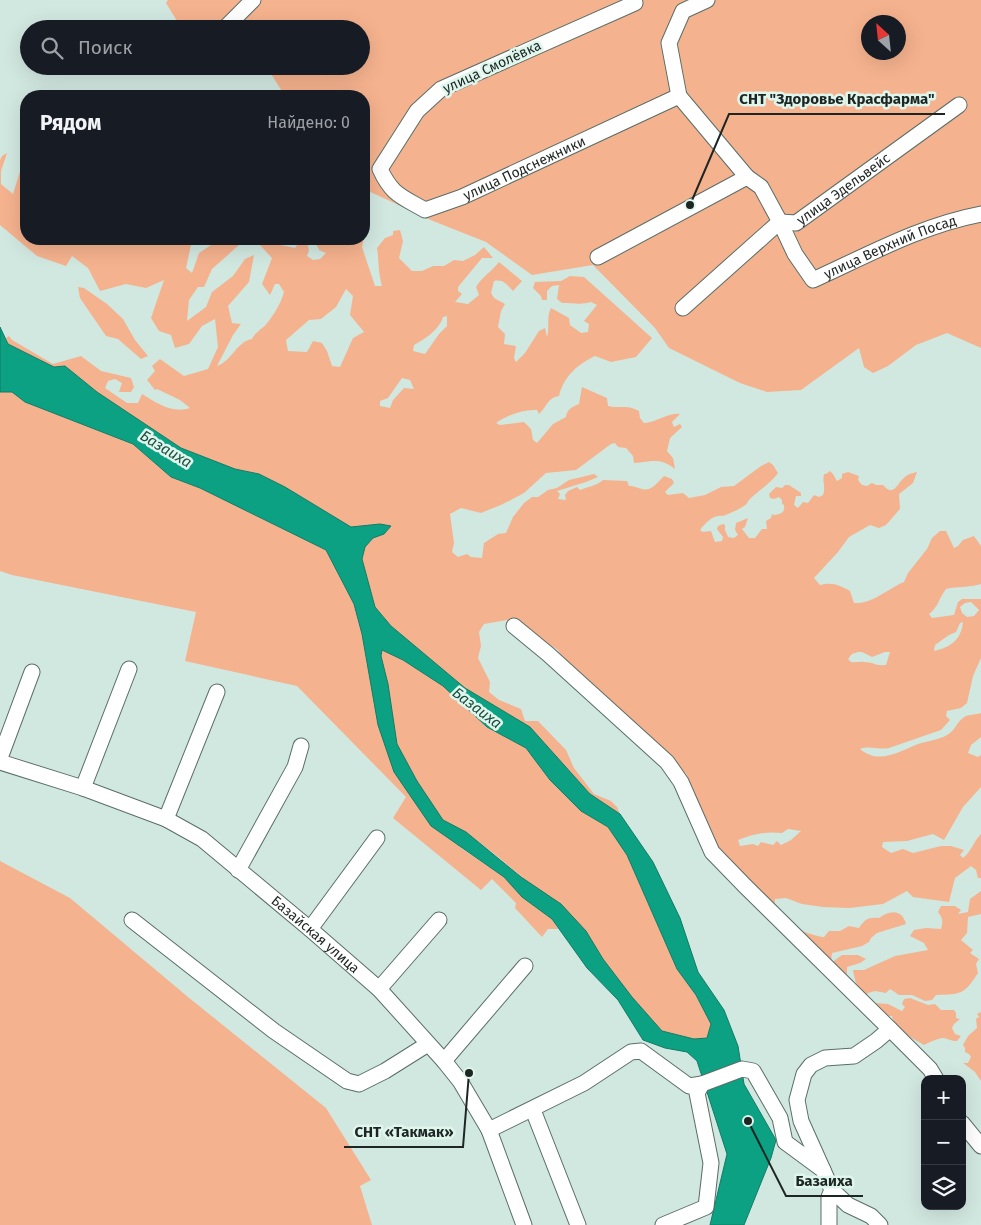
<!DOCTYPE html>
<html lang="ru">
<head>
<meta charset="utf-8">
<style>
  body { margin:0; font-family:"Fira Sans",sans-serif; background:#20242c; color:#f1f3f6 }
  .controls { position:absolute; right:15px; bottom:15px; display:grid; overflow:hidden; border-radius:10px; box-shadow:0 5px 20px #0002 }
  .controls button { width:45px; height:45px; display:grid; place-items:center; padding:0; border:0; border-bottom:1px solid #363941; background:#171b24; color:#f1f3f6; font:25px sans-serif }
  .compass { position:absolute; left:861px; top:15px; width:45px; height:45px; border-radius:50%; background:#171b24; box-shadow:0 5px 20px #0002; rotate:333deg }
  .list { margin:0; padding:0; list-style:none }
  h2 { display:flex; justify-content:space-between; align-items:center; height:65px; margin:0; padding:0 20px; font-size:21px }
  h2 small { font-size:16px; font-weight:400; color:#9ea1a6 }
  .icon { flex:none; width:28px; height:28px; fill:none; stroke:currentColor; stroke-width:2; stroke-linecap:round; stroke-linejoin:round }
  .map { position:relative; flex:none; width:981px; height:1225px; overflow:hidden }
  .search { position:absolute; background:#171b24; box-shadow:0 5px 20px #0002; left:20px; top:20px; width:350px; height:55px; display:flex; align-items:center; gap:12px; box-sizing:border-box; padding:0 18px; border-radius:28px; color:#9ea1a6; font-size:19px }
  .panel { position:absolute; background:#171b24; box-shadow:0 5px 20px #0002; left:20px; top:90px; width:350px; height:155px; border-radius:20px }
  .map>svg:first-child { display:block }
  .green { fill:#f5b28e; fill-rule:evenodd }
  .water { fill:#0ba182; stroke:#117c66; fill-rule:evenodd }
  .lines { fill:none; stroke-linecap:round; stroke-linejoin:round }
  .minor-casing { stroke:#596e67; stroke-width:17 }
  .minor { stroke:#fff; stroke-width:15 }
  .labels { text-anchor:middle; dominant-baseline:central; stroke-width:5; stroke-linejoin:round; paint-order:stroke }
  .street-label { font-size:14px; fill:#1e2623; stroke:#dff6ed }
  .water-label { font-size:15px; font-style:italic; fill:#1a4e40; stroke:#dff6ed }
  .leader { fill:none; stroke:#1e2623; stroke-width:2 }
  .callout-dot { fill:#1e2623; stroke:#dff6ed; stroke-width:2 }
  .callout-label { font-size:15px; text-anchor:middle; font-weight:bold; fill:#1e2623; stroke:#dff6ed; stroke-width:5; stroke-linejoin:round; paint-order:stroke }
</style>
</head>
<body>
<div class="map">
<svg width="981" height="1225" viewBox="0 0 981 1225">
  <rect width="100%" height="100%" fill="#d1e8e0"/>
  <g class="green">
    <path d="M168 0H981V348L947 333 916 345 888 366 873 373 864 367 859 348 801 390 767 392 740 383 669 348 655 328 593 265 532 275 486 242 433 221 364 189V96H285L266 66H361V29H182L166 3ZM868 22H898V52H868Z"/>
    <path d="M26 152V239H197L191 245 186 268 192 273 199 253 220 239H241L239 245 212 269 204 287H198L189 300 187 321 206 307 212 292 233 276 245 259 254 255 249 282 228 306 232 323 241 324 233 335 217 366C233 360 236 342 252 339 256 331 263 329 268 322 275 313 281 303 284 292L279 284H275L270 295 262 284 272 258 260 245 262 239H283L281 245 295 248 301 239H306L309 250 307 256 313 260 320 259 326 253 319 250 314 239 364 238 362 247 375 286H382C378 272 379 261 377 248L385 238 393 235V231L400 230 403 241 399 258 412 271H422L433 266H444L454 260 463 261 475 255 484 247 493 258H482L458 287V291L462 294 455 302 468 304 479 295 476 287C482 277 491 272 499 262L522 281 513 291C507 285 504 279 494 281L491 293 494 298 505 304 501 311 498 327 505 334 504 344 516 346 514 358 516 362 525 353 539 331 545 328 547 337C550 327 546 317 551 308L569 318 570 325 581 333 588 332 589 324 584 321 597 305 591 302C582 305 572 303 562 303L557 299 559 285 552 286 547 291V300H542L541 296 533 288 535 282 561 281 570 276 584 277 652 338 636 357 611 362 595 356C577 365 564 376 559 396 547 398 547 407 539 414L537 410C523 409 508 415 496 423L500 425 524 422 531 429 533 440 537 443 553 424 566 417C567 409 572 407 579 404L582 387 607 398 608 406C622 409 626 404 639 411L640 418 644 423C656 423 668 412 680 414L672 422 674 427 680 424 682 427 670 438 667 451 673 458 675 469C659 457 652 462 634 463L633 456 626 448 618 447 615 443 611 444 576 470 546 473 524 493 503 504 481 513 461 508 450 514 454 543 452 552 458 557 467 554 471 557 482 558 484 543 498 534 506 533 513 517 524 503 532 497H538L548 490 557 488 569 480 594 474 598 477 586 482 557 491 560 494 558 499 566 500 565 495 568 491 577 487 580 490C587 487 596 486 603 480L627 481 629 486C635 486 637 488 642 489 651 492 658 482 664 476L672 479 674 483 665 492 668 495 683 493 689 498 705 495 721 487 734 486 761 466 769 462 773 465 778 473C773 481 756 493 749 500 747 503 747 504 744 506 738 510 730 513 723 516 714 514 705 523 700 530L703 532 711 531 715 542 722 541 723 537 717 529 718 526 723 524 725 525V530L728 537 734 538 738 535 735 530 736 523 748 518 745 527 742 529 749 538H755L762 529H767L766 521 771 518 772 514 774 515C781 514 785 513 784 505L782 504V500L779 497 774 499 770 498 769 494 776 487 782 488 785 485H789L801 493V496H796L794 505 798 508 803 502 808 503 814 495 819 497 823 495C826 487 822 481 824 474H826L830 471 833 474 837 481 842 478V474L848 472 859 476 858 480 862 485 867 486 872 483 876 485H883C894 498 897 483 905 477 908 474 913 473 917 472L913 483 899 494 900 509 886 525 879 528 870 525 849 537 838 552 814 578 820 585C832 582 839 585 850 591L854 603C873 604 887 589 904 582L908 573 927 549 932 538 940 531H946L954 548 958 546 963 540 974 536 981 546V584C968 588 958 586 946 589 939 598 938 608 929 614L932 618 954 615 958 602 962 599H981V658L973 676 967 703 961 708 947 711 946 716 950 720 941 730 889 748C879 750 868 745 860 749 879 765 898 752 918 744 927 741 939 740 947 735 955 731 956 723 963 718 967 714 975 715 981 713V737L971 745 968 753 978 757 981 755V787L963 807 944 840 933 834 907 841 883 842 882 847 891 853 903 849 913 853 941 846H951L964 850 960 855 963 858C971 852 974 841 981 834V878H978L976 870 971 866 955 878 949 902 913 897 907 891 883 904 849 908 823 907 802 904 786 898 775 899C775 903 774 907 776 911 781 924 811 936 824 937L829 931H840L849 926 859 928C865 919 868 917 879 918 890 910 902 909 906 924L877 933 871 938 869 942 862 946 832 953 831 963 842 955H858L866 959 860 963 847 967V976L837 973 739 876 720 851 686 789 689 783 686 773 682 775 676 764 568 669 558 650 542 640 526 627 507 620 484 624 479 632 481 646 478 658 490 682 489 692 499 700 521 709 525 721H538L566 750 574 768 594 794 611 801 617 807 620 814 590 794 530 727 465 688 391 626 375 607 362 560 365 547 373 538 384 534 391 526 380 524 351 527 285 487 259 474 235 469 181 448 97 392 65 366 54 367 8 344 6 338 9 336 12 340 53 364 81 356 101 371 131 378 134 387 131 392H119L122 383 115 379 108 381 105 388 127 403H138L142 394C157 403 172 414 190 408L180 400 157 389 155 390 147 380 155 371 152 366 160 359 184 376 208 369 218 347 215 319 202 326 189 344 175 348 171 335 159 331 151 318 164 280 146 288 126 284 100 291 88 268 72 256 66 266 37 256 0 225V160L2 156 7 153 1 171V184L13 194ZM346 289 353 296 350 315 364 332 353 338 340 367 332 366 327 351 322 343 313 341 307 352 288 351 286 340 309 320 321 319 336 307ZM447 316V326L439 334 425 354 413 351 414 345C424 340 440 329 443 317ZM402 378 410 380 414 389 404 388 393 400 390 408 380 406V401L388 398ZM971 602 979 610 974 616 967 617 962 613 960 607 965 603ZM963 622C961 640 951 647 934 651L935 645 949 635 956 632 960 623ZM858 652H862L872 657 885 652H890L886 665C874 666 874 662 864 662 860 661 855 663 851 662L848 659 852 654ZM788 829 801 831 791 840 781 845 777 841 773 845 761 842 758 846 753 844 740 846 738 840C752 834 767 831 782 833Z"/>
    <polygon points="78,287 84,288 107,304 123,319 135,340 148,356 141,359 118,339 106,336 80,298"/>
    <polygon points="0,392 12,392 25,402 133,444 171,477 200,488 326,550 354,604 362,634 378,725 461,848 504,877 522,897 552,919 558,929 548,929 542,937 515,908 516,903 492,879 481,890 393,818 406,797 297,686 185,661 196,612 12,575 0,571"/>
    <polygon points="382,649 403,660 443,686 487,727 526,748 550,780 581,811 608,827 627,855 677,969 696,995 711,1024 707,1039 694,1039 662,1031 632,997 603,959 586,931 497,856 466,832 443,820 417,781 397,744 388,684 381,656"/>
    <polygon points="0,861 70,898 188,997 326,1108 371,1180 360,1186 372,1225 0,1225"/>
    <path d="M981 891V914L968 917 967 933 961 940 973 950 970 953 979 959 976 964 978 973C964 995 961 994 936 995L932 1000 925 1001 912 995H899L890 989 886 993 875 991 868 993 866 997C857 988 855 982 853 970H864L895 956 928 950 924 943 910 936 914 930 926 928 941 929C943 922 943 918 938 912L941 906H955L961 910 958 914 968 912 970 899Z"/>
    <path d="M910 998 928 1005 935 1004 941 1010H954L956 1013V1018L960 1019 954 1024 952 1028 955 1034 961 1036 957 1041C951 1041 949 1039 944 1038 938 1038 930 1042 924 1045 911 1037 895 1031 892 1016H883L872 1006 875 1003 888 1004 902 1011 905 1007 902 1004 904 999Z"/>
    <polygon points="981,1012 981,1081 975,1072 963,1063 968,1063 971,1057 969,1054 965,1052 965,1048 963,1045 968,1036 977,1028 976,1019 979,1017 977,1014"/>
  </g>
  <path class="water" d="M0 327 8 344 54 367 65 366 97 392 181 448 235 469 259 474 285 487 351 527 380 524 391 526 384 534 373 538 365 547 362 559 375 607 391 626 465 688 530 727 590 794 620 814 653 862 680 918 698 972 724 1010 738 1046 744 1084 776 1140 771 1158 744 1225H710L727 1154 697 1061 687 1052 665 1048 643 1040 618 1000 587 968 552 919 522 897 504 877 431 826 394 772 378 725 362 634 354 604 326 550 200 488 171 477 133 444 25 402 12 392H0ZM382 650 403 660 443 686 487 727 526 748 550 780 581 811 608 827 627 855 677 969 696 995 711 1024 707 1038 694 1039 662 1031 632 997 603 959 586 931 561 904 521 877 466 832 443 820 417 781 397 744 388 684 381 656Z"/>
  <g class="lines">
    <defs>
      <g id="minor">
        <path id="s1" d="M707 0 683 11 669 43 679 96 747 177 761 187 780 222 795 254 813 280C868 255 922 225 981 214"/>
        <path id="s2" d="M635 3 441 89 417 111 380 169C392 195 401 196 425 210L462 197 679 96"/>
        <polyline points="224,29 253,0"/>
        <polyline points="598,257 747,177"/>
        <path id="s3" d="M683 308 775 226 780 222 796 223 959 105"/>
        <polyline points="514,626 548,654 667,762 681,782 712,852 745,886 890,1029 876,1041 854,1056 825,1058 811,1065 804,1074 797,1100 801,1121 823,1170"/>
        <polyline points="0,758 32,672"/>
        <path id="s4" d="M0 762 83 788 166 819 202 839 310 929 379 989 444 1061 460 1081 489 1130 524 1225"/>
        <polyline points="83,788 129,669"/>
        <polyline points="166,819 217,692"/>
        <polyline points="238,870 295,767 301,746"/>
        <polyline points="132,920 274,1031 347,1081 359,1084 385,1071 428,1044"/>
        <polyline points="310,929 377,838"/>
        <polyline points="379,989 439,920"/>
        <polyline points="890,1029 930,1069 936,1079"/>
        <polyline points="444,1061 525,966"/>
        <polyline points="702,1084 742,1069 753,1071 780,1118 785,1142 823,1170 832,1190 848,1205 871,1216 880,1225"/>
        <polyline points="533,1110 578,1225"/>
        <polyline points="962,1123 981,1146"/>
        <polyline points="489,1130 584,1083 631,1052 641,1051 689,1086 702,1084 697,1093 711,1163 706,1207 663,1225"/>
        <polyline points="829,1225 829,1197 832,1190"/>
      </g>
    </defs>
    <use href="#minor" class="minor-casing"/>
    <use href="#minor" class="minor"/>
  </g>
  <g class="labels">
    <g class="street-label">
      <text transform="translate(492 67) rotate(-25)">улица Смолёвка</text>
      <text stroke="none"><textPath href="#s2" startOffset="484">улица Подснежники</textPath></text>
      <text stroke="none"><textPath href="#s3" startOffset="204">улица Эдельвейс</textPath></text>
      <text stroke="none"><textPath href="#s1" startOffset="429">улица Верхний Посад</textPath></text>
      <text stroke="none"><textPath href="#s4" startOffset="365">Базайская улица</textPath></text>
    </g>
    <g class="water-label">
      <text transform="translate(166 449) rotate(31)">Базаиха</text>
      <text transform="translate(477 708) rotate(37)">Базаиха</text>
    </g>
  </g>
  <path class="leader" d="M690 205L729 114H945M469 1073L463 1147H344M748 1121L786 1196H863"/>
  <g class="callout-dot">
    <circle cx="690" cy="205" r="5"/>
    <circle cx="469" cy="1073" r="5"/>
    <circle cx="748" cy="1121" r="5"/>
  </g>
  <g class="callout-label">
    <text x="837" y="104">СНТ "Здоровье Красфарма"</text>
    <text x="404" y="1137">СНТ «Такмак»</text>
    <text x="824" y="1186">Базаиха</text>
  </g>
</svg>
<div class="controls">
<button>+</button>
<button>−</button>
<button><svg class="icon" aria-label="layers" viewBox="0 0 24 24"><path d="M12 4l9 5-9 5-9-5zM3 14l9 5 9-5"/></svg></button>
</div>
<svg class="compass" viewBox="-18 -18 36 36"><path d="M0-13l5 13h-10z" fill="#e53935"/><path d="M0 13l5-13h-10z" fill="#9ea1a6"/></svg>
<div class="search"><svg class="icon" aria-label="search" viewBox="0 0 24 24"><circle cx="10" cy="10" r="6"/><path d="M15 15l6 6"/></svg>Поиск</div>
<section class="panel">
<h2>Рядом<small>Найдено: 0</small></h2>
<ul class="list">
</ul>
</section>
</div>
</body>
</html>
